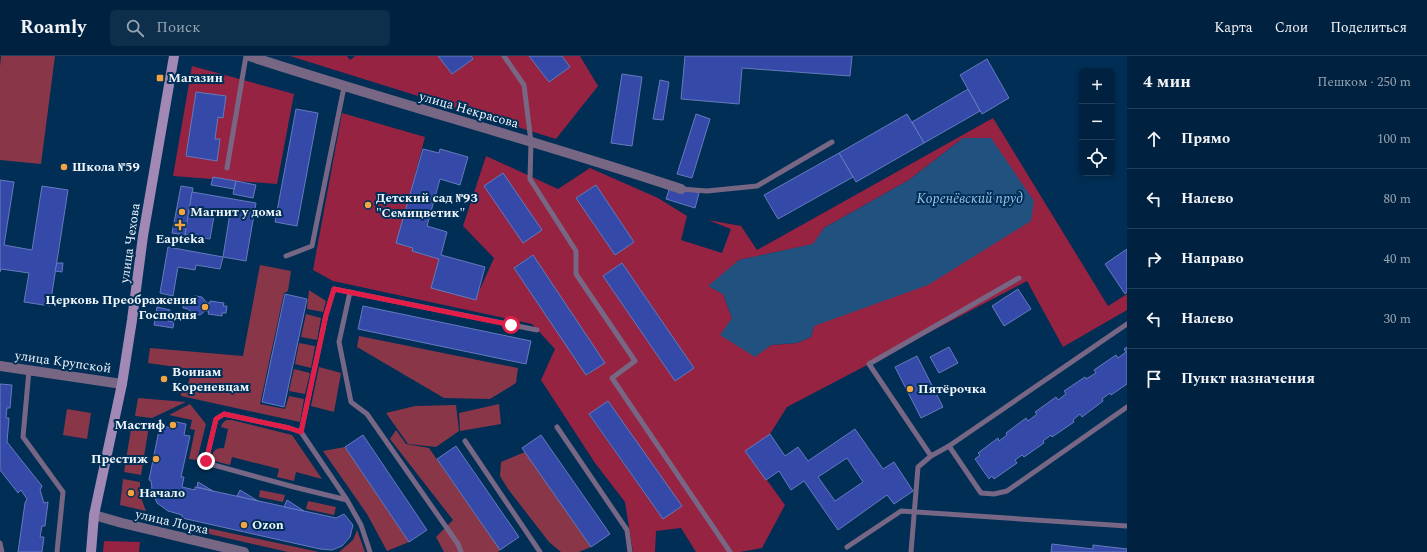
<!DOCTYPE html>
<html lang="ru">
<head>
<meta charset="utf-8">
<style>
  body { margin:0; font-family:Spectral,serif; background:#0e2f4b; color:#f1f3f6 }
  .controls { position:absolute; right:12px; top:12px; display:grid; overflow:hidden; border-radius:6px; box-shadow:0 2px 6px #0003 }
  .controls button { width:36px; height:36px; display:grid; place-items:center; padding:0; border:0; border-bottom:1px solid #223f59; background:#002240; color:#f1f3f6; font:20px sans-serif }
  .stop { position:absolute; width:12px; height:12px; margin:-9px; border:3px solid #e11d48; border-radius:50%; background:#fff }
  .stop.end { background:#e11d48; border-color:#fff; box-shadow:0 1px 4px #0008 }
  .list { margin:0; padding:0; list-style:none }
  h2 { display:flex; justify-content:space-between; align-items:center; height:52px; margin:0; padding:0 16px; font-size:17px }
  h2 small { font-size:13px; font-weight:400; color:#95a4b1 }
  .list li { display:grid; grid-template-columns:26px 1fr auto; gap:12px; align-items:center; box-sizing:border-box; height:60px; padding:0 16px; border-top:1px solid #223f59 }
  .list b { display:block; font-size:15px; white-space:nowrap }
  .list em { font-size:13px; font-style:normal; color:#95a4b1 }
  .icon { flex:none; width:22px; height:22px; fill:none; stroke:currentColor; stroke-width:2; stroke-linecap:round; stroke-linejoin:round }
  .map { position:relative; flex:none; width:1127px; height:496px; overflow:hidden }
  header { display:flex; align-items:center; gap:24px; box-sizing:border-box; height:56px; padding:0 20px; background:#002240; border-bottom:1px solid #223f59 }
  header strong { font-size:19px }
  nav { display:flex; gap:22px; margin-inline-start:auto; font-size:14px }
  .search { width:280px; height:36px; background:#0e2f4b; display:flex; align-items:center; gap:10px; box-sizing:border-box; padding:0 14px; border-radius:6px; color:#95a4b1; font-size:15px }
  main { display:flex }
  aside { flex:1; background:#002240 }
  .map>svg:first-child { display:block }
  .green { fill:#893748 }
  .forest { fill:#972343; fill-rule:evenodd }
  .water { fill:#21517e }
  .building { fill:#354aa8; stroke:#657abd; fill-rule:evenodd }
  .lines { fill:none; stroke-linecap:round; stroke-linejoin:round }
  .service { stroke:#776784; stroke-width:5 }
  .minor { stroke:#776784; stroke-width:10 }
  .secondary { stroke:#a188b5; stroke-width:10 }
  .route { stroke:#e11d48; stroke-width:5 }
  .poi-dot { fill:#f2a541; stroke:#002e55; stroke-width:1.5 }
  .labels { text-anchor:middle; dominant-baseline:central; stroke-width:4; stroke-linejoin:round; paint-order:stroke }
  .poi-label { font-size:13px; font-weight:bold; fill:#f0f6fc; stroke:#002e55; text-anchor:start }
  .street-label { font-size:13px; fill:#f0f6fc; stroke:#002e55 }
  .water-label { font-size:14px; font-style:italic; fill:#9ac2ec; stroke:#002e55 }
</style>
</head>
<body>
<header>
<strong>Roamly</strong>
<div class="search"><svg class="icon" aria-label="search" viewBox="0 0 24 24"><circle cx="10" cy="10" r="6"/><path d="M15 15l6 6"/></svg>Поиск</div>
<nav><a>Карта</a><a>Слои</a><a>Поделиться</a></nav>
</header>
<main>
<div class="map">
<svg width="1127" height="496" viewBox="0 0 1127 496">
  <rect width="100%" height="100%" fill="#002e55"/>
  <g class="green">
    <polygon points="1,0 55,0 41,108 0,104 0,11"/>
    <polygon points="260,209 291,215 288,235 284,237 260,348 285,353 289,340 304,343 300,366 181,340 181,337 187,332 190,321 183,312 148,307 150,292 243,300"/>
    <polygon points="309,234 326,245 323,256 307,253"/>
    <polygon points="306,258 321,262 317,284 301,281"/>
    <polygon points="359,280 518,312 516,327 490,343 444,342 357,291"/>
    <polygon points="299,287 315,290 311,312 295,308"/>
    <polygon points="319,311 341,317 334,356 311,350"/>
    <polygon points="294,313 310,317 305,338 289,335"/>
    <polygon points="138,342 186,346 152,362 135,360"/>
    <polygon points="190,348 206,368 197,404 189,403 195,374 190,373 192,364 169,359"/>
    <polygon points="499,348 501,368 460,375 459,357"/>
    <polygon points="456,349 459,375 436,391 408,388 386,357 415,350"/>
    <polygon points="67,353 91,357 87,383 63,379"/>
    <path d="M226 364H232L292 379 322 423 296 416 294 425 277 421 279 413 232 401 230 409 211 404C213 395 214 392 224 392L228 373 221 371 222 368Z"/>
    <polygon points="132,367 149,370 141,419 124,416"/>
    <polygon points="396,374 406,388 429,392 500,494 498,496 444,496 436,481 453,464 390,383"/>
    <polygon points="345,391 409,486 387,495 367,458 323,395"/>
    <polygon points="525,396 591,491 579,496 561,496 549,486 508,433 500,420 501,406"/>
    <polygon points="123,423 140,426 140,439 146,455 120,449"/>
    <polygon points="260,434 285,439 283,446 259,441"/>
    <polygon points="308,445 336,451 334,459 306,453"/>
    <polygon points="193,469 319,496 288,496 192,474"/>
    <polygon points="357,474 365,496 339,496 353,484"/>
  </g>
  <g class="forest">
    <polygon points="290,0 347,0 350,4 355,0 438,0 452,18 473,3 471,0 529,0 549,26 570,11 562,0 580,0 598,30 556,83"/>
    <path d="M192 10 294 38 277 128 173 120ZM196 36 226 41 223 61H218L215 83H220L217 104 187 100Z"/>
    <path d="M342 57 425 81 397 187 413 192 412 195 439 203 475 244 494 202 463 170 486 100 558 133 590 112 658 142 687 160 681 184 722 197 731 173 708 164 741 170 757 194 993 62 1108 250 1127 238V254L1063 291 1027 225 787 351 770 378 746 395 785 449 762 492 740 496H696L681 472 656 475 655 496H633L625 446 595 407 541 324 555 293 532 268 333 225 313 214ZM963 82 814 270 811 281 797 287 771 289 755 300 732 262 723 238 709 230 739 204 814 188 824 172 909 124ZM596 129 634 186 615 199 576 142ZM532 199 604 307 587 319 514 212ZM622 207 694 312 675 325 603 220ZM608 345 681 450 663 463 589 359Z"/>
    <polygon points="104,485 140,486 139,496 103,496"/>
  </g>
  <polygon class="water" points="963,82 991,82 1034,145 1031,165 928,229 814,270 811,281 797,287 771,289 755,301 720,279 732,262 723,238 708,230 739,204 813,188 824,172 909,124"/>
  <g class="building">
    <polygon points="438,0 471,0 473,3 452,18"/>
    <polygon points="529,0 562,0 570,11 549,26"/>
    <polygon points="685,0 852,0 850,20 742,12 739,48 681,43"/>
    <polygon points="987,3 1009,42 982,58 960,19"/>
    <polygon points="622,18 642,21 632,90 611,87"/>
    <polygon points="660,24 669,26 663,64 653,63"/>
    <polygon points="968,33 980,55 924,87 912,66"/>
    <polygon points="196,36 226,40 223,62 218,61 217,68 215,83 220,83 217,105 186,100"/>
    <polygon points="296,53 318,57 297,170 275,166"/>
    <polygon points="696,58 710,63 692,122 677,118"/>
    <polygon points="907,58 924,87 856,126 839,97"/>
    <polygon points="423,93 439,97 440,93 468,101 460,129 440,123 427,170 447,176 441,199 485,211 476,244 431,232 439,203 412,195 413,192 396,187"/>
    <polygon points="839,97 853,121 778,163 764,139"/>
    <polygon points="503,117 542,174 523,187 484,130"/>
    <polygon points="213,121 236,125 234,133 211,129"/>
    <polygon points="0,124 14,126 4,189 32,194 42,130 68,134 50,250 24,246 29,217 1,213 0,216"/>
    <polygon points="236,125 256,129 253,142 233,138"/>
    <polygon points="671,128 699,137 695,152 666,143"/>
    <polygon points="596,129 634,186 615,199 576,142"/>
    <polygon points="181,130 193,132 185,179 172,177"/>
    <polygon points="192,136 256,147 246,205 223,201 230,157 215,154 210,183 185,179"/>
    <polygon points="168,191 223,201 220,213 196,209 195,214 178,211 173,240 160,237"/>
    <polygon points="1127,193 1127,236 1125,238 1105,208"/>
    <polygon points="533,199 605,307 586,319 514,212"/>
    <polygon points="57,207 63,207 62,216 55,215"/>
    <polygon points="622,207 694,312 675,325 603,220"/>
    <polygon points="1018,233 1031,253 1004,270 992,250"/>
    <polygon points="285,238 307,243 284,351 262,346"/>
    <polygon points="195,240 202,241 207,247 210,247 210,245 224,247 223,250 227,250 226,257 222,257 222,260 208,258 209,255 205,255 200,259 193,258 188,253 183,252 184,244 189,244"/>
    <polygon points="363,250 531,285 526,308 358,273"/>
    <polygon points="157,251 170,254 168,265 174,266 173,272 154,269"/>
    <polygon points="949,291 958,307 939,317 930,301"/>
    <polygon points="1127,291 1127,328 1111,339 1110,337 1102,343 1103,345 1082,361 1080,358 1073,364 1074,366 1052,381 1051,379 1043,385 1044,387 1024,401 1022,399 1015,404 1017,407 994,423 992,420 989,423 975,403 980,399 978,397 998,382 999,385 1007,379 1006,377 1026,362 1028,365 1037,358 1035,356 1056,341 1058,344 1066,338 1064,335 1085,321 1086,323 1096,317 1094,314 1116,299 1118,302 1126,296 1124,293"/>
    <polygon points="917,300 943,351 921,362 895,311"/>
    <polygon points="0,328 12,329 10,352 7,352 6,362 9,362 7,386 42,430 40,434 44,447 48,446 45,470 42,470 40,481 44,481 42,496 18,496 25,447 27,443 21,434 18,437 0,414"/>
    <polygon points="608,345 682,450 663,463 589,358"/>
    <polygon points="172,365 186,368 184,379 190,380 181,421 184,421 182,431 195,434 195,431 336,462 344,458 353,469 350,481 342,490 332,494 320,493 182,462 182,459 168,455 157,447 153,437 152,437 150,432 152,432 151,425 149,424 160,369 171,372"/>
    <path d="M855 373 883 413 894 406 913 435 894 448 887 439 838 474 804 425 791 434 779 415 766 424 745 395 770 378 785 400 798 391 808 405ZM847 402 863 426 835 445 818 421Z"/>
    <polygon points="363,379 427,474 409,486 345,391"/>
    <polygon points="541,379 610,478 591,491 522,392"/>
    <polygon points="456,390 519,481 500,494 437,403"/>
    <polygon points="198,426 213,435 197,431"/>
    <polygon points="240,434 258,445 237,440"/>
    <polygon points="287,444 304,455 284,451"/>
    <polygon points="1052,488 1093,493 1093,489 1127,493 1127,496 1051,496"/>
  </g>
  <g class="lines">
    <g class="service">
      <polyline points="504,0 524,29 531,86 530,123 576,195 576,218 635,305 612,322 730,496"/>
      <polyline points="227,112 246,0"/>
      <polyline points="681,133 707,135 757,130 832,86"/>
      <polyline points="286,200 312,190 344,31"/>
      <polyline points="350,236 339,286 351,346 367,358 458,488 461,496"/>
      <polyline points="29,314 23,381 63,436 57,496"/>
      <polyline points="557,371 627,474 630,496"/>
      <polyline points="301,376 326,259 334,233 537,274"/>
      <polyline points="465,385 540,496"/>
      <polyline points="949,390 981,437 994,438 1007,435 1127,351"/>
      <polyline points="931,400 869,308 1019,222"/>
      <polyline points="347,444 301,376 289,372 224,358 216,363 206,405 210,408 294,431 347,444 361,469 370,496"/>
      <polyline points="0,487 2,496"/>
      <polyline points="847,491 901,455 1127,470"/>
      <polyline points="911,496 918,411 931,400 949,390 1127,268"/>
    </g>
    <g class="minor">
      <path d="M249 0C393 47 538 85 681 133"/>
      <polyline points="0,310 122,328"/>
      <polyline points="94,459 122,467 244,496"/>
    </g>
    <polyline class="secondary" points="91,496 94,459 122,328 132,264 143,180 174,0"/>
  </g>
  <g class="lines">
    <polyline class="route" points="206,405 216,363 224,358 289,372 301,376 326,259 334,233 511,269"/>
  </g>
  <g class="poi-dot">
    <rect x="156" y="18" width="8" height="8" rx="2"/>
    <circle cx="64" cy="111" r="4"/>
    <circle cx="368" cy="149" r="4"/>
    <circle cx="182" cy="156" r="4"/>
    <path d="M178 163h4v4h4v4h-4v4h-4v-4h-4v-4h4z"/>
    <circle cx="205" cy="251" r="4"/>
    <circle cx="164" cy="323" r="4"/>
    <circle cx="910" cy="333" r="4"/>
    <circle cx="173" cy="369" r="4"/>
    <circle cx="156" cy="403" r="4"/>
    <circle cx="131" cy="437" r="4"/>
    <circle cx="244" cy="469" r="4"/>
  </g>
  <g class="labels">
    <g class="poi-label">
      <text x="168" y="22">Магазин</text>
      <text x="72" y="111">Школа №59</text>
      <text x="376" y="142">Детский сад №93<tspan x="376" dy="15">"Семицветик"</tspan></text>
      <text x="190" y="156">Магнит у дома</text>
      <text x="180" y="183" text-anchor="middle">Eapteka</text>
      <text x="197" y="244" text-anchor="end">Церковь Преображения<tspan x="197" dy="15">Господня</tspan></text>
      <text x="172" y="316">Воинам<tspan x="172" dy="15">Кореневцам</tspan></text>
      <text x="918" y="333">Пятёрочка</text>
      <text x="165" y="369" text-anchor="end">Мастиф</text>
      <text x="148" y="403" text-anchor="end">Престиж</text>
      <text x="139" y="437">Начало</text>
      <text x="252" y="469">Ozon</text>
    </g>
    <g class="street-label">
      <text transform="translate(469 54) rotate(16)">улица Некрасова</text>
      <text transform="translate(130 187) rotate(-82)">улица Чехова</text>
      <text transform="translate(63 306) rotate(8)">улица Крупской</text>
      <text transform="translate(172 466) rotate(13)">улица Лорха</text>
    </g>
    <g class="water-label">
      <text x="970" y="142">Коренёвский пруд</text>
    </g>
  </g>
</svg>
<div class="controls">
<button>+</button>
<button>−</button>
<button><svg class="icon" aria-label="locate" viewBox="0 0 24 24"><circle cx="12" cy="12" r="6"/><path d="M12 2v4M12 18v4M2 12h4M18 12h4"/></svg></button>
</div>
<div class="stop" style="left:511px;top:269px"></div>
<div class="stop end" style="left:206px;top:405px"></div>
</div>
<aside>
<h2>4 мин<small>Пешком · 250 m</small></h2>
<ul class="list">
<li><svg class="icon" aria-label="ahead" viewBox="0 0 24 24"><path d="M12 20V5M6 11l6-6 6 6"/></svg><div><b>Прямо</b></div><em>100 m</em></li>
<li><svg class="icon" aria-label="left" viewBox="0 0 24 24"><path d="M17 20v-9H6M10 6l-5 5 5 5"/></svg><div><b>Налево</b></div><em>80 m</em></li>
<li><svg class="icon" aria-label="right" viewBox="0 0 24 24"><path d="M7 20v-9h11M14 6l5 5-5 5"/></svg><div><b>Направо</b></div><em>40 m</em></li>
<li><svg class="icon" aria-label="left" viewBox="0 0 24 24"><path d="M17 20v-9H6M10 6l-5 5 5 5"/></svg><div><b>Налево</b></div><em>30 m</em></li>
<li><svg class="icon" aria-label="arrive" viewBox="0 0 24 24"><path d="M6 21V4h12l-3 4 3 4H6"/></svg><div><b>Пункт назначения</b></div></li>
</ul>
</aside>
</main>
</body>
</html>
